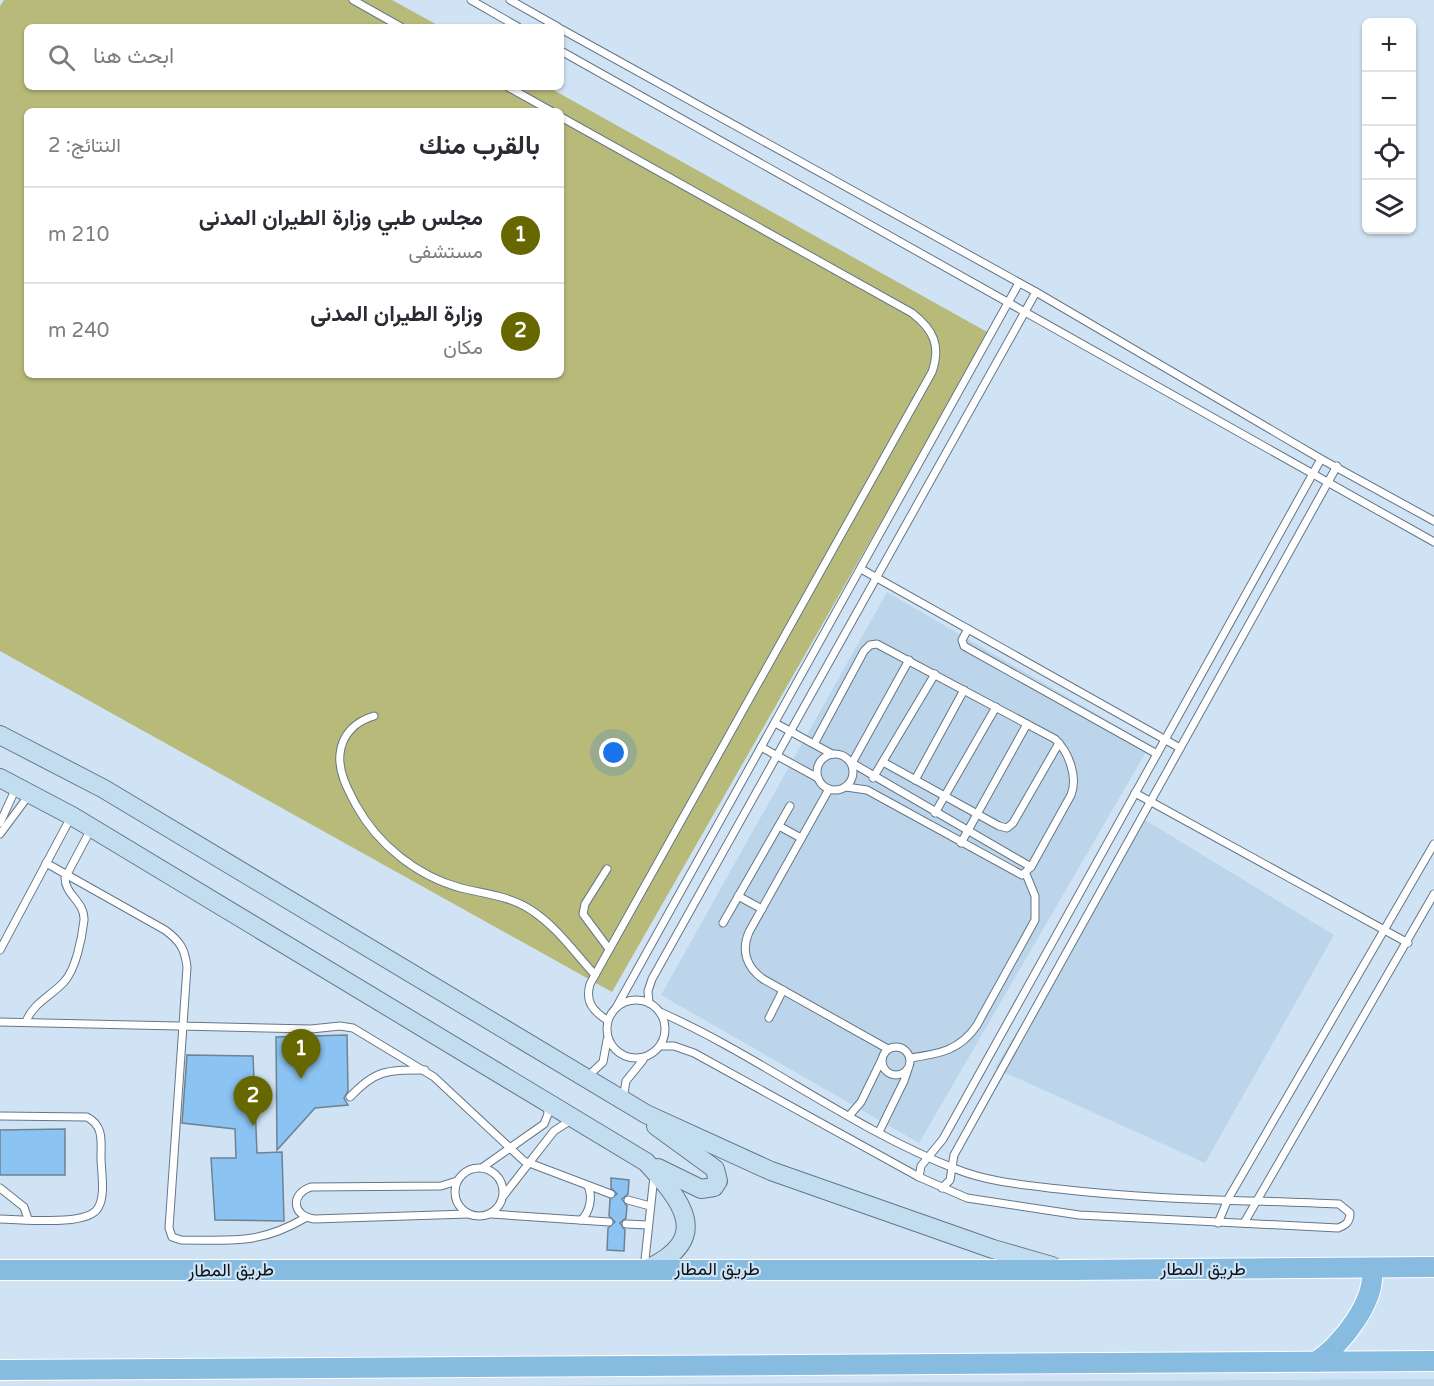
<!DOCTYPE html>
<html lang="ar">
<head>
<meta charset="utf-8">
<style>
  body { margin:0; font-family:"Varela Round",Vazirmatn,sans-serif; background:#f7f7f7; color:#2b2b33; direction:rtl }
  .controls { position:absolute; right:18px; top:18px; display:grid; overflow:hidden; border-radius:9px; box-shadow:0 2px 4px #0004 }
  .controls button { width:54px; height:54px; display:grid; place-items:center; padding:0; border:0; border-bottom:2px solid #e1e1e2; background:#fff; color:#2b2b33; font:30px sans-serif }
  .you { position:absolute; left:614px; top:753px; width:21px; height:21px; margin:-15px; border:4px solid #fff; border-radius:50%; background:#1a73e8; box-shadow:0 0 0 9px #1a73e833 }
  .badge { display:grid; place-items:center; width:39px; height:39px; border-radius:50%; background:#676700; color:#fff; font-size:20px; font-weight:700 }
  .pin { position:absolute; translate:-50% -50px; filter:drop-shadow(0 2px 3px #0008) }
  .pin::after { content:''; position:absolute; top:32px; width:21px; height:18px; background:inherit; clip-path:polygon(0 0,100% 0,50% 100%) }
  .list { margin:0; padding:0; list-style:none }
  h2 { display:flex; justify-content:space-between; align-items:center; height:78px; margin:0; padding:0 24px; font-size:26px }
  h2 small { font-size:20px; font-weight:400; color:#7c7c81 }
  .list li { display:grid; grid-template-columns:39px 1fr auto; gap:18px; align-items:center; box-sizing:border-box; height:96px; padding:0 24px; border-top:2px solid #e1e1e2 }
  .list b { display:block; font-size:22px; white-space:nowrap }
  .list p { margin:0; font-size:20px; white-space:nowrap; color:#7c7c81 }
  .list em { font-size:20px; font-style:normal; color:#7c7c81 }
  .icon { flex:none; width:33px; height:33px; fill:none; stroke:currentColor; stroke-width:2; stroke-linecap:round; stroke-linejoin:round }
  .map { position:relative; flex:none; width:1434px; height:1386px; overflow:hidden; direction:ltr }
  .search { position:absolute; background:#fff; box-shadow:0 2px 4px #0004; left:24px; top:24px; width:540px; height:66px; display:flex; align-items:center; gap:15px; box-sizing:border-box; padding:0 21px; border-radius:9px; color:#7c7c81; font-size:22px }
  .panel { position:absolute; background:#fff; box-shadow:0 2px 4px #0004; left:24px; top:108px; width:540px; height:270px; border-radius:9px; direction:rtl }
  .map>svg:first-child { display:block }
  .built { fill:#bcd5eb }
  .green { fill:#b8ba7a; fill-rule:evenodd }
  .building { fill:#8bc3f2; stroke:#6f8291; stroke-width:1.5 }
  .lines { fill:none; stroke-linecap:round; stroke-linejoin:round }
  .lane-casing { stroke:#657787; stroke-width:9 }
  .secondary-casing { stroke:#657787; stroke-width:20 }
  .primary-casing { stroke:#fff; stroke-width:22 }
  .lane { stroke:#fff; stroke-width:7 }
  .secondary { stroke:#c3ddf0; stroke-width:18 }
  .primary { stroke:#87bbe0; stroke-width:20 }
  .labels { text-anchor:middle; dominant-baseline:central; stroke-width:4.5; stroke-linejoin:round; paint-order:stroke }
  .street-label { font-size:18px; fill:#0c1319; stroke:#cfe3f5 }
</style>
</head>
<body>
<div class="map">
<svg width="1434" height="1386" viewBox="0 0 1434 1386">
  <rect width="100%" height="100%" fill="#cfe3f5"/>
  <g class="built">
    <polygon points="887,592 1150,745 919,1143 661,995"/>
    <polygon points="1145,820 1334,935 1205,1163 995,1068"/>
    <polygon points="1434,1379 1434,1386 505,1386 920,1382"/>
  </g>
  <path class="green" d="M4 0H392L441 27H27V87H548L989 333 612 992 0 651V6ZM27 111H561V375H27Z"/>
  <g class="building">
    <polygon points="347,1035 348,1091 344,1098 348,1105 315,1108 277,1150 276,1037"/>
    <polygon points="187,1055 253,1056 257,1153 282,1152 284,1221 215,1220 211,1158 236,1158 235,1129 182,1123"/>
    <polygon points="65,1129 65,1175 0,1175 0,1130"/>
    <polygon points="611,1178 629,1180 628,1194 622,1199 627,1206 626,1218 620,1223 625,1230 624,1251 607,1250 608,1228 615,1222 609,1216 610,1199 617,1194 611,1188"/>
  </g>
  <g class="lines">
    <defs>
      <g id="lane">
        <polyline points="353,0 401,27"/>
        <polyline points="471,0 518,27"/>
        <polyline points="510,0 558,27"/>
        <polyline points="561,29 1036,292 1321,459 1434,521"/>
        <polyline points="561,51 1434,542"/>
        <polyline points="508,87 551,111"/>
        <path d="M561 117 912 313C934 330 941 346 932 372L590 984C585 1002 593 1011 607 1020"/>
        <polyline points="861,569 1180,748"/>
        <polyline points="968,629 962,640 964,646 1157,754"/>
        <polyline points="909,660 852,763 1031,867"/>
        <path d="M374 716C356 721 342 734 340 754 338 772 348 790 356 805 378 845 417 876 461 888 485 894 510 896 531 910 556 926 575 953 595 975"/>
        <polyline points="775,723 832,754"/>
        <path d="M814 744 864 651 870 645 877 644 1055 739C1069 752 1078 777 1071 795L1031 867 1022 875 867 790 846 787"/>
        <polyline points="761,747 818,778"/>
        <circle cx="835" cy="772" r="18"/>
        <polyline points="883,762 999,826 1007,828 1013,823 1059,743"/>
        <polyline points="873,778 935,674"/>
        <polyline points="915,780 964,690"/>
        <path d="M829 789 749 932C741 950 746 967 763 979L888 1049"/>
        <polyline points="1135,793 1408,943"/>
        <polyline points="935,813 996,707"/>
        <polyline points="0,823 16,788"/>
        <polyline points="779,826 801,838"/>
        <polyline points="0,834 29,795"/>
        <polyline points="961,843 1027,724"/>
        <path d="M46 863 165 930C180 941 185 949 187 967L169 1228 172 1237 181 1240C231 1240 259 1245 305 1218"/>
        <polyline points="607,869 585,904 583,914 609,949"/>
        <polyline points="738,896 762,909"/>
        <polyline points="723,923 790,806"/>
        <polyline points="0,950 71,817"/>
        <circle cx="636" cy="1029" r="29"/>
        <polyline points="649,1003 648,991 652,979 1036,292"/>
        <polyline points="617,1006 1019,283"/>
        <path d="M660 1012C762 1057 852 1129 956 1169 988 1182 1025 1185 1059 1189 1152 1200 1246 1200 1339 1204L1350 1213C1350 1222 1346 1225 1338 1228L1079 1215 967 1198 919 1177 694 1053 674 1046H661"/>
        <polyline points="769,1018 783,990"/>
        <polyline points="0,1022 311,1029 340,1026 353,1028 434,1077 524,1161 611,1194"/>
        <path d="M26 1022C32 1004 51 996 64 982 76 969 82 938 84 920 85 902 65 895 65 878L91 829"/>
        <circle cx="896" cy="1061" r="14"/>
        <path d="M910 1058C938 1054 960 1051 977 1025L1035 920V896L1026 874"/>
        <polyline points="586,1078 603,1062 607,1040"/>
        <path d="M350 1097C376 1069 388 1070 425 1070"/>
        <polyline points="623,1099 626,1081 643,1060"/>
        <path d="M0 1116 87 1117C104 1126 101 1141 101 1157 101 1172 106 1195 98 1208 87 1227 22 1219 0 1219"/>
        <polyline points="849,1116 861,1102 882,1059"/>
        <polyline points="879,1132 904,1081 908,1069"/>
        <polyline points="483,1167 544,1124 548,1114 547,1106"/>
        <circle cx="479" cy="1192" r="24"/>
        <polyline points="919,1177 921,1166 943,1139 1321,459"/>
        <path d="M457 1181 441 1186 311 1187C290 1194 292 1216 314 1219L468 1214"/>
        <polyline points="0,1188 24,1207 28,1219"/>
        <polyline points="942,1188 950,1180 954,1155 1337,466"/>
        <polyline points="504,1195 554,1131 571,1120"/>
        <polyline points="628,1200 650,1206"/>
        <polyline points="491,1214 609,1222"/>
        <path d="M581 1220C590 1212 593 1197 588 1186"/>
        <polyline points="1218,1223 1228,1199 1434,844"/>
        <polyline points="1244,1223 1434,894"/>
        <polyline points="626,1224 648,1225"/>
        <polyline points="644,1269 654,1176"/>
      </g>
      <g id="secondary">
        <polyline points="0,735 104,789 646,1114 771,1171 993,1249 1052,1266"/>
        <path d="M0 778 72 816 646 1162C681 1200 714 1238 647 1269"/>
        <polyline points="656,1126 715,1169 718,1181 714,1187 701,1189 658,1168"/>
      </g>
      <g id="primary">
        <polyline points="0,1270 1071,1270 1434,1267"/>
        <path d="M1315 1362C1340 1348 1379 1297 1371 1268"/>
        <polyline points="0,1370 1434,1361"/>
      </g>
    </defs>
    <use href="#lane" class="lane-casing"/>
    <use href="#secondary" class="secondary-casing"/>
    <use href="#primary" class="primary-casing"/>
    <use href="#lane" class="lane"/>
    <use href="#secondary" class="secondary"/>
    <use href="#primary" class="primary"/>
  </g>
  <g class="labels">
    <g class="street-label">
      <text x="717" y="1269">طريق المطار</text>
      <text x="1203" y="1269">طريق المطار</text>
      <text transform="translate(231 1270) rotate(-1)">طريق المطار</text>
    </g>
  </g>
</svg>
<div class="controls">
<button>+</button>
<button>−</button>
<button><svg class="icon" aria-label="locate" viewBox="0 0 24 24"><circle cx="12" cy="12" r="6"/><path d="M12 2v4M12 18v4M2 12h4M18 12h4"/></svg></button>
<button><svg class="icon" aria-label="layers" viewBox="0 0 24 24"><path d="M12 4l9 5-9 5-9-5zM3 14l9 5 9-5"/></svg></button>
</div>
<div class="you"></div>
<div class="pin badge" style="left:301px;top:1079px">1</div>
<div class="pin badge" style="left:253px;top:1126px">2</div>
<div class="search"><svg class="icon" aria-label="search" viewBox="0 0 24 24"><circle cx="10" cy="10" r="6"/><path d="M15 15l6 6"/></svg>ابحث هنا</div>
<section class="panel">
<h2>بالقرب منك<small>النتائج: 2</small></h2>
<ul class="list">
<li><span class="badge">1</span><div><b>مجلس طبي وزارة الطيران المدنى</b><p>مستشفى</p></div><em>210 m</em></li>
<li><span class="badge">2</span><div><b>وزارة الطيران المدنى</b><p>مكان</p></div><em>240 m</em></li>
</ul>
</section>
</div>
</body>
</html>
